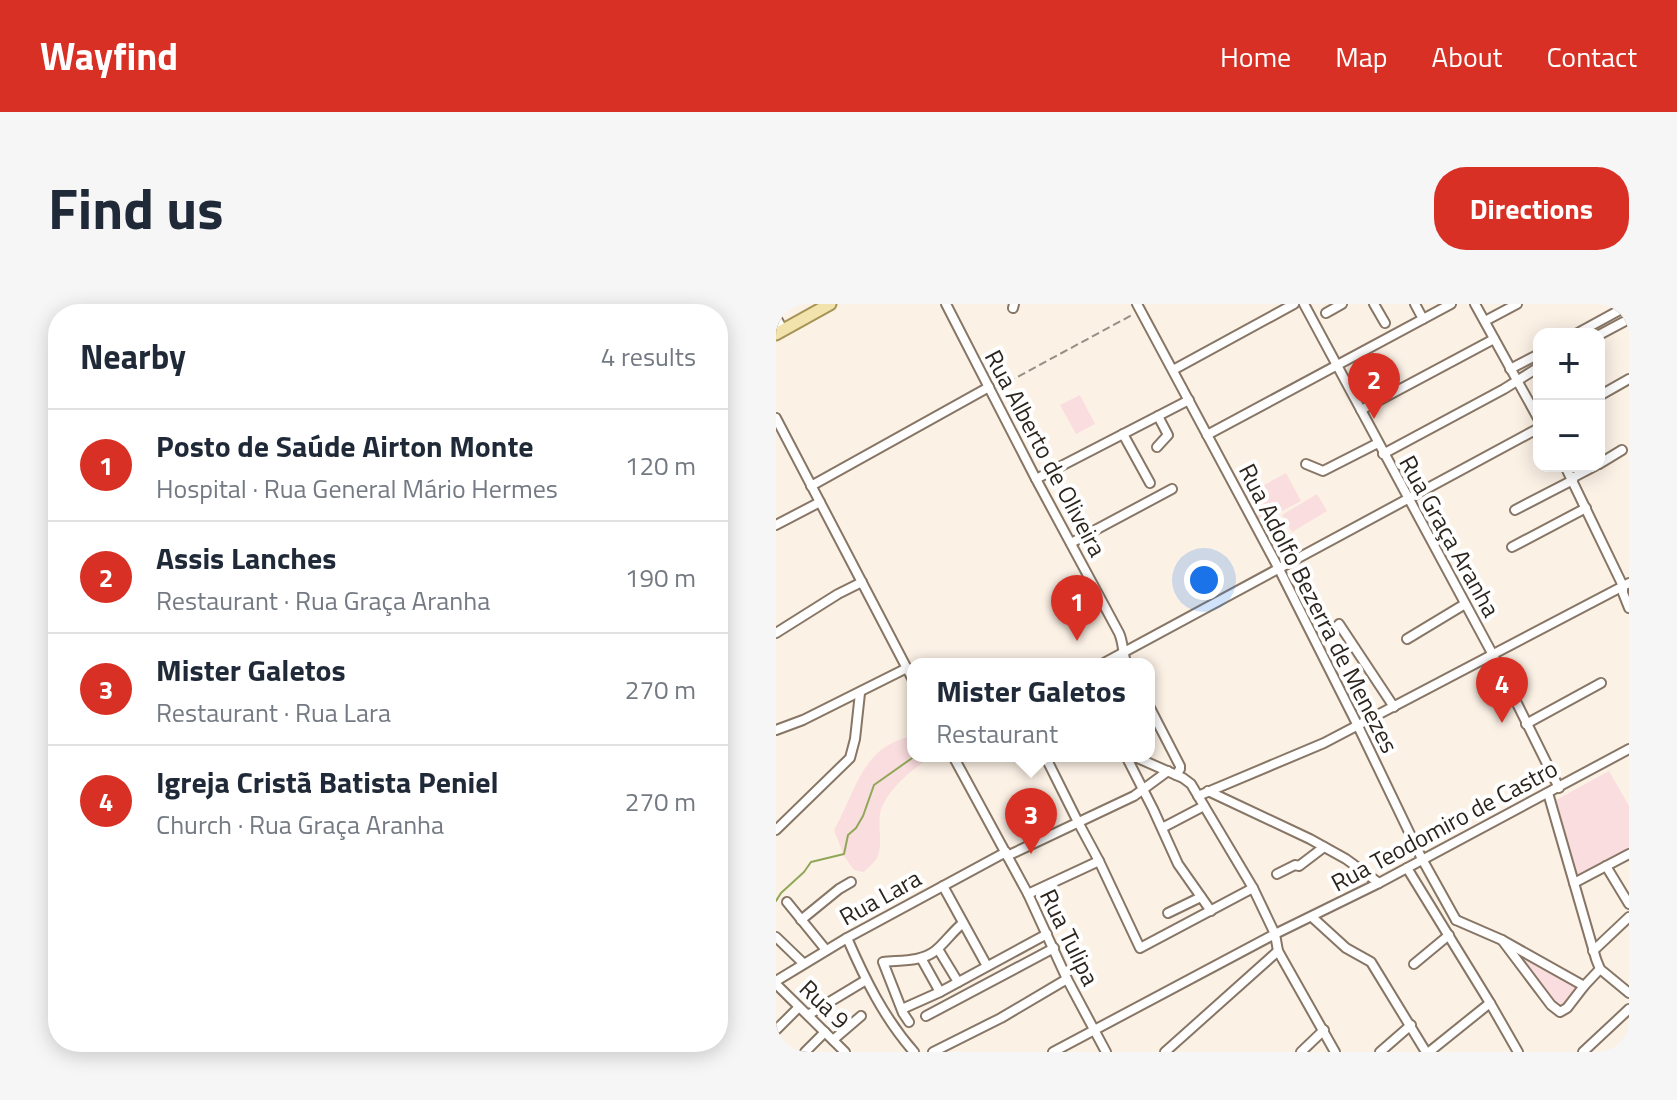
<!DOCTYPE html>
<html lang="en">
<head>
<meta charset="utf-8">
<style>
  body { margin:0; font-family:"Titillium Web",sans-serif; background:#f6f6f7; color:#1f2937 }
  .controls { position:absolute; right:24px; top:24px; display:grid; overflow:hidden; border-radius:16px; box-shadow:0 4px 20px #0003 }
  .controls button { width:72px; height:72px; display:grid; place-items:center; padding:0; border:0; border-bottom:2px solid #e0e1e3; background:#fff; color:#1f2937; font:40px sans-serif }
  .you { position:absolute; left:428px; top:276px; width:28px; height:28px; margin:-20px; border:6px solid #fff; border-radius:50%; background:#1a73e8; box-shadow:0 0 0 12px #1a73e833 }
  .badge { display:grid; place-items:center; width:52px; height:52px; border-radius:50%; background:#d93025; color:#fff; font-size:26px; font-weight:700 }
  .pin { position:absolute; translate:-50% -66px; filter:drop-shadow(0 2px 4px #0008) }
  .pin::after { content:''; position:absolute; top:42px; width:28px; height:24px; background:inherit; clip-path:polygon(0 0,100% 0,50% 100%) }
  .popup { position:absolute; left:131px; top:354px; width:248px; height:104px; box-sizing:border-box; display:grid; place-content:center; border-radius:16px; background:#fff; filter:drop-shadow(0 2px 6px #0005); font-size:26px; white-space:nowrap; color:#747a83 }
  .popup b { font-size:30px; color:#1f2937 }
  .popup::after { content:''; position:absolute; left:50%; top:100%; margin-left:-16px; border:16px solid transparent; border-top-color:#fff }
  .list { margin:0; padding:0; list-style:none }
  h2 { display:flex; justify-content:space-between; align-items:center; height:104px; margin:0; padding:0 32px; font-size:34px }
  h2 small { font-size:26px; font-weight:400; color:#747a83 }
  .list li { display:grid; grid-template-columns:52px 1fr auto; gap:24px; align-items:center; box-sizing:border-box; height:112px; padding:0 32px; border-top:2px solid #e0e1e3 }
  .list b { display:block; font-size:30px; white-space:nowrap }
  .list p { margin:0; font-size:26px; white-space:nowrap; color:#747a83 }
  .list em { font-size:26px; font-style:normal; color:#747a83 }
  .map { position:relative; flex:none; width:853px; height:748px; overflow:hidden; border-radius:32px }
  header { display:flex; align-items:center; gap:48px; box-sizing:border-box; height:112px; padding:0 40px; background:#d93025; color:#fff }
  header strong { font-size:38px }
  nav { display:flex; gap:44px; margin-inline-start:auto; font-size:28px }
  .intro { display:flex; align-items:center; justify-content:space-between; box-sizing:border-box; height:192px; padding:0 48px }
  h1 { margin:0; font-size:56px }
  .button { padding:20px 36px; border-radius:32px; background:#d93025; color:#fff; font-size:28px; font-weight:700 }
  main { display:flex; gap:48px; padding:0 48px }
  aside { flex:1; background:#fff; border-radius:32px; box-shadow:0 4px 20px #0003 }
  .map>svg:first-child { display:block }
  .green { fill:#fadddf }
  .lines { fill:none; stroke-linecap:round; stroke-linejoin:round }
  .stream { stroke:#90a758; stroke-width:2 }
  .minor-casing { stroke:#877665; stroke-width:12 }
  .major-casing { stroke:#a69455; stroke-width:15 }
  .path { stroke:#978e84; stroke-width:2; stroke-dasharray:8 4; stroke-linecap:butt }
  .minor { stroke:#fff; stroke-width:8 }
  .major { stroke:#f1e3ab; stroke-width:11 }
  .labels { text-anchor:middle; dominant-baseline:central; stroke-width:8; stroke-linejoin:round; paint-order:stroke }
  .street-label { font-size:24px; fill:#2c251d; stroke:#fff }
</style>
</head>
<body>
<header>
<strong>Wayfind</strong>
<nav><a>Home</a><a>Map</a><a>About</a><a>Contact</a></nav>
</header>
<div class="intro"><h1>Find us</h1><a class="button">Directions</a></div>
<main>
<aside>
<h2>Nearby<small>4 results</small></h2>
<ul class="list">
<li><span class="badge">1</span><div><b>Posto de Saúde Airton Monte</b><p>Hospital · Rua General Mário Hermes</p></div><em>120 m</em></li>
<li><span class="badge">2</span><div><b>Assis Lanches</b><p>Restaurant · Rua Graça Aranha</p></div><em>190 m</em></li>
<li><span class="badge">3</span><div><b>Mister Galetos</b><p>Restaurant · Rua Lara</p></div><em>270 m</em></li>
<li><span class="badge">4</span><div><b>Igreja Cristã Batista Peniel</b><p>Church · Rua Graça Aranha</p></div><em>270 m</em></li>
</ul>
</aside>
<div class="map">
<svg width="853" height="748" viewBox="0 0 853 748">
  <rect width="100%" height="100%" fill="#fcf1e5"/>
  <g class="green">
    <polygon points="304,91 319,120 300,130 284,101"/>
    <polygon points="510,169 525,197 485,218 470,191"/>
    <polygon points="541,190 551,207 516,228 506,211"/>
    <path d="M137 432V452H159C139 461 108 488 104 510 102 523 107 542 101 554 98 559 91 564 88 568L78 566 68 552 58 526C80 488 85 442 137 432Z"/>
    <polygon points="833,467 853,502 853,547 802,573 780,496"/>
    <polygon points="749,656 802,683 787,703 782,705 746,660"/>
  </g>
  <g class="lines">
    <polyline class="stream" points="0,597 5,589 28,568 35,558 68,550 72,531 80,524 87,512 98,481 139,452"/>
    <defs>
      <g id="minor">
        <path d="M170 0 260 175 343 329C348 340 346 350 351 360"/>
        <polyline points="361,0 503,265 582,422 646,555 680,616"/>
        <polyline points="528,0 717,351 783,484"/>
        <polyline points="598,0 609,19"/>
        <polyline points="639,0 647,15"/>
        <polyline points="699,0 763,116"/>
        <polyline points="237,4 238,0"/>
        <polyline points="550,9 566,0"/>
        <polyline points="0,13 7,26"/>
        <polyline points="709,17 741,0"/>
        <polyline points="800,30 853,1"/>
        <polyline points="823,31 853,15"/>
        <polyline points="734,65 763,50"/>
        <polyline points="397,66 518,0"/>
        <polyline points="823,92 853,75"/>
        <polyline points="585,106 718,35"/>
        <polyline points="0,114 137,376"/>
        <polyline points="347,130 374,179"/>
        <polyline points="431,131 675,0"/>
        <polyline points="381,143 392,131 382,112"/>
        <polyline points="607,150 728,85 763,63"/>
        <polyline points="530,160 547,167 602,139"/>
        <polyline points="823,160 846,146"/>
        <polyline points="789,162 847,282 847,289 853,304"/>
        <polyline points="796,174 819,162"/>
        <polyline points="260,175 413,96"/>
        <polyline points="35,182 213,83"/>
        <polyline points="739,206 797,176"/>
        <polyline points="0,221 44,198"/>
        <polyline points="295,239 396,185"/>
        <polyline points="736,243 810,204"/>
        <polyline points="563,320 618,403"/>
        <polyline points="0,329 62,290 86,278"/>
        <polyline points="631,335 689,300"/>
        <polyline points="326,360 763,124"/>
        <polyline points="373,402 404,462 404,465 400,471"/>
        <polyline points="750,420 825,379"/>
        <polyline points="0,426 27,416 131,364"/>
        <polyline points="177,452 252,590 291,675 330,748"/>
        <polyline points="269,452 302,518 323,557 364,644 477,584"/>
        <polyline points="350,452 377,505 402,560 435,607"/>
        <polyline points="357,452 407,474 415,480 477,584 499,630 502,647 559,748"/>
        <polyline points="432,487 534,535 570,555 603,579"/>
        <polyline points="772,489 820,655 824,665 853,689"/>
        <polyline points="422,492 548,439 853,279"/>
        <polyline points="386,524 428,502"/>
        <polyline points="0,526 74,454 79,435 84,389"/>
        <polyline points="231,552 358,492 392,467"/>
        <polyline points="830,562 853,600"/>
        <polyline points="631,564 714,699 742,748"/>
        <polyline points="501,570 519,561 523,562 548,543"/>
        <polyline points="798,579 853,550"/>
        <polyline points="167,582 211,662"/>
        <polyline points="252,590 323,557"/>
        <polyline points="11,598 50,646"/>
        <polyline points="392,609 425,593"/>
        <polyline points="536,613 570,644 595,658 650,748"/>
        <polyline points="25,616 63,585 75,578"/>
        <polyline points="680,616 726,636 808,682"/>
        <polyline points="0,633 27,659"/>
        <path d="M71 634C89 675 108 714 138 748"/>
        <polyline points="726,636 775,701 784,708 791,704 808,682 824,665"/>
        <polyline points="162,645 182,678"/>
        <polyline points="817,647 853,613"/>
        <polyline points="145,654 164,688"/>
        <polyline points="638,660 673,631"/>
        <polyline points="0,677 71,634 230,548"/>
        <polyline points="0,680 69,748"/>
        <polyline points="126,705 164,688 271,630"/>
        <polyline points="32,711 90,676"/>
        <polyline points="150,712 278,644"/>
        <path d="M133 718 127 709 107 658C124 656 145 658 159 647 168 640 176 628 187 619"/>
        <polyline points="0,726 23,703"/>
        <polyline points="57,736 85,712"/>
        <polyline points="29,748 49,728"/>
        <polyline points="157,748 225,714 291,675"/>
        <polyline points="277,748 499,630 603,579 853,445"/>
        <polyline points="389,748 502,647"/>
        <polyline points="525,748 548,726"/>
        <polyline points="604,748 635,721"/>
        <polyline points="653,748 714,699"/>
        <polyline points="807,748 853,705"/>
      </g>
      <polyline id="major" points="0,30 54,0"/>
    </defs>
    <use href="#minor" class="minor-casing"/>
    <use href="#major" class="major-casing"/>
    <polyline class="path" points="221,84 356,11"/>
    <use href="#minor" class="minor"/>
    <use href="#major" class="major"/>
  </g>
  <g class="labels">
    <g class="street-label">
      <text transform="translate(270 149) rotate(62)">Rua Alberto de Oliveira</text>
      <text transform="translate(674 232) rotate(61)">Rua Graça Aranha</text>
      <text transform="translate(543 304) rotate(63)">Rua Adolfo Bezerra de Menezes</text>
      <text transform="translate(668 521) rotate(-28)">Rua Teodomiro de Castro</text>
      <text transform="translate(104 593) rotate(-29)">Rua Lara</text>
      <text transform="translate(294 633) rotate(64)">Rua Tulipa</text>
      <text transform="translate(49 700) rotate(44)">Rua 9</text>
    </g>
  </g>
</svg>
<div class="controls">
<button>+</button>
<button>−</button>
</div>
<div class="you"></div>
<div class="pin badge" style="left:301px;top:337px">1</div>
<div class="pin badge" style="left:598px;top:115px">2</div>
<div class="pin badge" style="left:255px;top:550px">3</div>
<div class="popup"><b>Mister Galetos</b>Restaurant</div>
<div class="pin badge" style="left:726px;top:419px">4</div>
</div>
</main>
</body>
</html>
